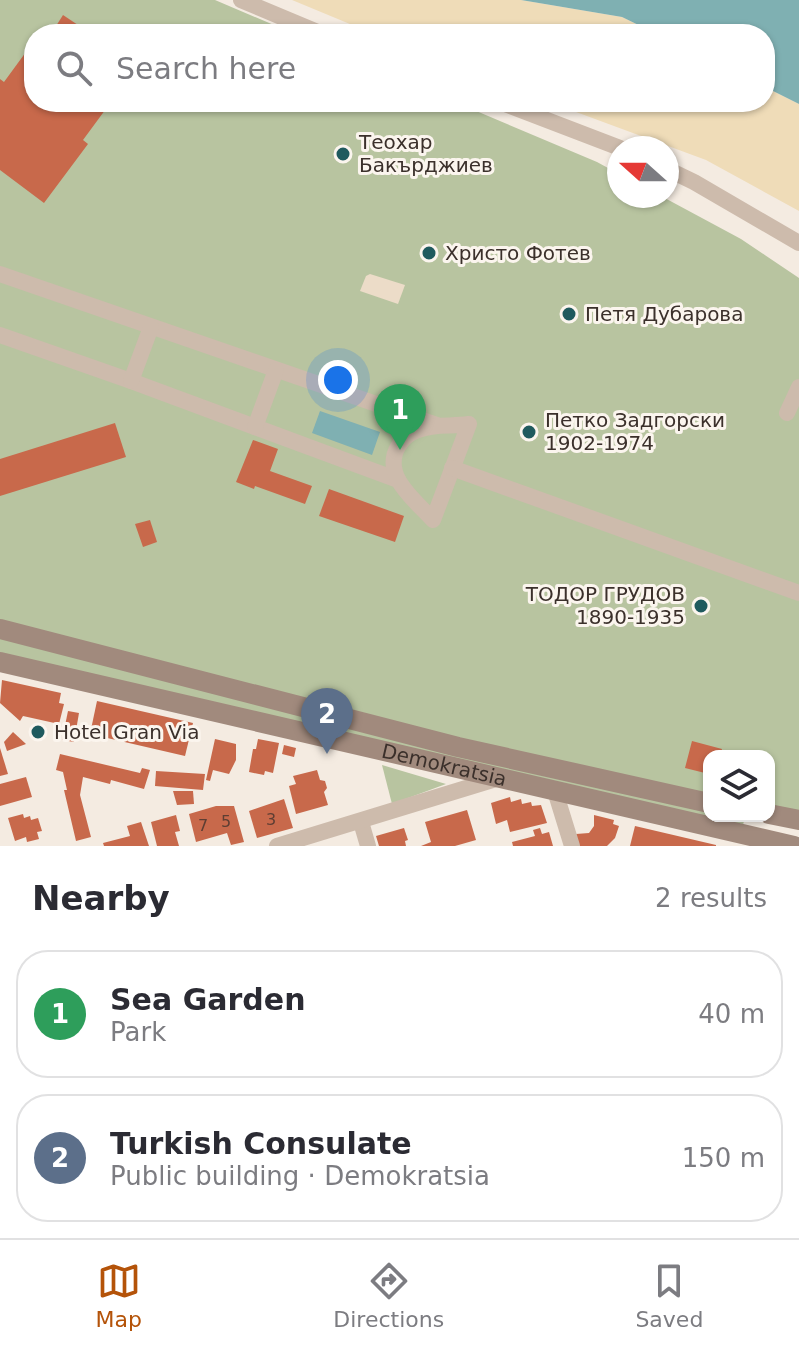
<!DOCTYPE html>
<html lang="en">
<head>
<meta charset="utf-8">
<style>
  body { margin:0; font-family:"DejaVu Sans",sans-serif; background:#f7f7f7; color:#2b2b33 }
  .controls { position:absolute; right:24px; bottom:24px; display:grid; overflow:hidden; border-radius:16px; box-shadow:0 2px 6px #0004 }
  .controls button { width:72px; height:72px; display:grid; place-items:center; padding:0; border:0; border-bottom:2px solid #e1e1e2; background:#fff; color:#2b2b33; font:40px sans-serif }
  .compass { position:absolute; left:607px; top:136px; width:72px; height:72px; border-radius:50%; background:#fff; box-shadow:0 2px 6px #0004; rotate:291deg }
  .you { position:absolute; left:338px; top:380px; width:28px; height:28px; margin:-20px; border:6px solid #fff; border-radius:50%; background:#1a73e8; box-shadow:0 0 0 12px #1a73e833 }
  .badge { display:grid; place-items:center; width:52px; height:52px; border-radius:50%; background:#b45309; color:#fff; font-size:26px; font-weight:700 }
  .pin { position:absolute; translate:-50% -66px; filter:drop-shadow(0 2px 4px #0008) }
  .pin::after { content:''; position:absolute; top:42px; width:28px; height:24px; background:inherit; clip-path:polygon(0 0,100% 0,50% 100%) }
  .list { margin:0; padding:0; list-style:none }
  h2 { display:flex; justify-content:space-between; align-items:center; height:104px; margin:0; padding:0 32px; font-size:34px }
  h2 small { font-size:26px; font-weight:400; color:#7c7c81 }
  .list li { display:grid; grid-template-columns:52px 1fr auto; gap:24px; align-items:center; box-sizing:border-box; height:128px; margin:0 16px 16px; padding:0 16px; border:2px solid #e1e1e2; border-radius:32px }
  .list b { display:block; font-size:30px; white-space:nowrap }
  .list p { margin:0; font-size:26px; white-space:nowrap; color:#7c7c81 }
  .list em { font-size:26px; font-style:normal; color:#7c7c81 }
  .icon { flex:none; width:44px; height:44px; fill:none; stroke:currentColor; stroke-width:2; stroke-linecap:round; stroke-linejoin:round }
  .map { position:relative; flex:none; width:799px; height:846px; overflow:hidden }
  .search { position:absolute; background:#fff; box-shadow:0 2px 6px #0004; left:24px; right:24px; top:24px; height:88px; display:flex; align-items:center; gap:20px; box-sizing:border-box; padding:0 28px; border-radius:32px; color:#7c7c81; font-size:30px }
  .sheet { height:392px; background:#fff }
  nav { display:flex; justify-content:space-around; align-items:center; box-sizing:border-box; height:112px; border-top:2px solid #e1e1e2; background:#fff; font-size:22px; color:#7c7c81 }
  nav a { display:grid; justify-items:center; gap:4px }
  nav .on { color:#b45309 }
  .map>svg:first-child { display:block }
  .green { fill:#b8c4a0 }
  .sand { fill:#efdcb8 }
  .plaza { fill:#ecdcc8 }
  .water { fill:#7fb0b2 }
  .building { fill:#c8694b }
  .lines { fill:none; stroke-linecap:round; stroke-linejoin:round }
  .street { stroke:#cdbbac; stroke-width:16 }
  .secondary { stroke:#a18a7d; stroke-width:20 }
  .poi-dot { fill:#1f5a5e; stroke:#fbf5ee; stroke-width:3 }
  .labels { text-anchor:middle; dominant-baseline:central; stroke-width:6; stroke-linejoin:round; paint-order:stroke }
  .number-label { font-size:16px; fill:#5e3e33 }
  .poi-label { font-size:20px; fill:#3b302b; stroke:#fbf5ee; text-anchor:start }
  .street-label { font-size:20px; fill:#3b302b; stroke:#fbf5ee }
</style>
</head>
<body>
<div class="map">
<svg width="799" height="846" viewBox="0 0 799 846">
  <rect width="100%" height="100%" fill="#f4ebe1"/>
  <g class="green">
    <polygon points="0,0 215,0 295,34 34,34 34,102 455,102 597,162 619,174 619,196 661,196 741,239 799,278 799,812 769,806 769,756 709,756 709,794 464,742 0,622"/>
    <polygon points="0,638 709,805 709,816 745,816 742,830 0,655"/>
    <polygon points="382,765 446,784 392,804"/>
  </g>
  <g class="sand">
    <polygon points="292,0 521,0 622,17 657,34 374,34"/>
    <polygon points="765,87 799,104 799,211 706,160 549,102 765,102"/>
  </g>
  <polygon class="plaza" points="370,274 405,285 398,304 360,291 366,276"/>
  <g class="water">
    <polygon points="521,0 799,0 799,104 765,87 765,34 657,34 622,17"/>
    <polygon points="320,411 380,432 372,455 312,433"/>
  </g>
  <g class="building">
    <polygon points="63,15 81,27 77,34 51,34"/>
    <polygon points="34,41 34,102 111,102 83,140 88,144 44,203 0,170 0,79 4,82"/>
    <polygon points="115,423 126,457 0,496 0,459"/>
    <polygon points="253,440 278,449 270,471 312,486 305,504 255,486 254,489 236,482"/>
    <polygon points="329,489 404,516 395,542 319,516"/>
    <polygon points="150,520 157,542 143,547 135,524"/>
    <polygon points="2,680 61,693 59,703 64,704 59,724 23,716 20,721 0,703"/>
    <polygon points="97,701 193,723 185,756 90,734"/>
    <polygon points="68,711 79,713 74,742 62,740"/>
    <polygon points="13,732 26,744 7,751 4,742"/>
    <polygon points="215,739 236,744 236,760 229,774 213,770 210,781 206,780"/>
    <polygon points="258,739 279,743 273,773 265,771 264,775 249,772 253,749 256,749"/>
    <polygon points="692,741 722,749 720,756 709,756 709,774 685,768"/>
    <polygon points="284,745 296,748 294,757 282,754"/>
    <polygon points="0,748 8,774 0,776"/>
    <polygon points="60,754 140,773 142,768 150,770 144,789 111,780 110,784 83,777 80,795 91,837 76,841 64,790 67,790 63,772 56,770"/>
    <polygon points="317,770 320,780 325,781 327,788 324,792 328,805 296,814 289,786 296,784 293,776"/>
    <polygon points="156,771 205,774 203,790 155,786"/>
    <polygon points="26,777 32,797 0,806 0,784"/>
    <polygon points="173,791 193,791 194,804 177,805"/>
    <polygon points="510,797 511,802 521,799 522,804 531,802 532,806 541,805 547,823 510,832 507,820 496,824 491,803"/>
    <polygon points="284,799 293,828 257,838 249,811"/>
    <polygon points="216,806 234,806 244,842 231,845 227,833 196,842 189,814"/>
    <polygon points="467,810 476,840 455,846 421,846 431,842 425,822"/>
    <polygon points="23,814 24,818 30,816 31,820 38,818 42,831 37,832 39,839 27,842 26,837 15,841 8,818"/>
    <polygon points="176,815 180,831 175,832 179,846 157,846 151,822"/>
    <polygon points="594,815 614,820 613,824 619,826 615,838 607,846 579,846 576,834 589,833 594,826"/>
    <polygon points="141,822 149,846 104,846 103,843 130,836 127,826"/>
    <polygon points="635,826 716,845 716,846 630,846"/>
    <polygon points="404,828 408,840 405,841 406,846 379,846 376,836"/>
    <polygon points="540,828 542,834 549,832 553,846 513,846 512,842 535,836 533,830"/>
  </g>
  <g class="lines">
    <g class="street">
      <polyline points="241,0 322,34"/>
      <polyline points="500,102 620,148"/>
      <polyline points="667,169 694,182 799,243"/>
      <polyline points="0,274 437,425"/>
      <polyline points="0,335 131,381 398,480"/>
      <polyline points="131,381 151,327"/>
      <polyline points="787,413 799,387"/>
      <path d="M469 424 433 520C415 500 380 475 399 445 403 438 410 433 418 430 435 423 452 427 469 424Z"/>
      <polyline points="255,427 276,370"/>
      <polyline points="452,468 799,593"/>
      <polyline points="555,791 572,846"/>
      <polyline points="361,822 368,846"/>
      <polyline points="277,846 499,778"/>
    </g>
    <g class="secondary">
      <polyline points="0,629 458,747 709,803"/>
      <path id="s1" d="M0 662 794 846"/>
      <polyline points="769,814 799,820"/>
    </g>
  </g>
  <g class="poi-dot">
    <circle cx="343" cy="154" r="8"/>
    <circle cx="429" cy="253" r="8"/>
    <circle cx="569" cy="314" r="8"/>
    <circle cx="529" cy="432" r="8"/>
    <circle cx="701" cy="606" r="8"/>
    <circle cx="38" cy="732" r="8"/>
  </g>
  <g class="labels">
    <g class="number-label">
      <text x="271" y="819">3</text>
      <text x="226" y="821">5</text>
      <text x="203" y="825">7</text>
    </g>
    <g class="poi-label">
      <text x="359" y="142">Теохар<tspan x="359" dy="23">Бакърджиев</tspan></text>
      <text x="445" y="253">Христо Фотев</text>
      <text x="585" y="314">Петя Дубарова</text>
      <text x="545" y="420">Петко Задгорски<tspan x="545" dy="23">1902-1974</tspan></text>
      <text x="685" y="594" text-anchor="end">TOДOP ГРУДОВ<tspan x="685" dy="23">1890-1935</tspan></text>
      <text x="54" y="732">Hotel Gran Via</text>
    </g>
    <g class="street-label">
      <text stroke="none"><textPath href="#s1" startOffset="456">Demokratsia</textPath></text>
    </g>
  </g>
</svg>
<div class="controls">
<button><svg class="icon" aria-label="layers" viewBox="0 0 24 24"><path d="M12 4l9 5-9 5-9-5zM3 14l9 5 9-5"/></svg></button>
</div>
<svg class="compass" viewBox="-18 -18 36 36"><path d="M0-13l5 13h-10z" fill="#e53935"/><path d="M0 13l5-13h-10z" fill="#7c7c81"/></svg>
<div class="you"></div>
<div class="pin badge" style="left:400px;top:450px;background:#2e9e5b">1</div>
<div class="pin badge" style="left:327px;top:754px;background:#5c6f8a">2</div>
<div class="search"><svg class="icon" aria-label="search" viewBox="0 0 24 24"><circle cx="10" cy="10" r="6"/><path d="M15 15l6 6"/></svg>Search here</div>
</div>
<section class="sheet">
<h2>Nearby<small>2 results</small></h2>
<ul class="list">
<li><span class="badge" style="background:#2e9e5b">1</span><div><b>Sea Garden</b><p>Park</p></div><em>40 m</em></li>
<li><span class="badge" style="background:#5c6f8a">2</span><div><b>Turkish Consulate</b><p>Public building · Demokratsia</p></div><em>150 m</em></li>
</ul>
</section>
<nav>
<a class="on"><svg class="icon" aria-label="map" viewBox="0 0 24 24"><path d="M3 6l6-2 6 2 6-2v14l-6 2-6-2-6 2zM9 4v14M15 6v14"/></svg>Map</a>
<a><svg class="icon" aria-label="directions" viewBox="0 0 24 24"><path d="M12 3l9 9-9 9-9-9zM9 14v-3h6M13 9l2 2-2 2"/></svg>Directions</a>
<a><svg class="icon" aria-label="saved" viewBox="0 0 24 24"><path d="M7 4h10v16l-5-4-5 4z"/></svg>Saved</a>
</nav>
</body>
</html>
